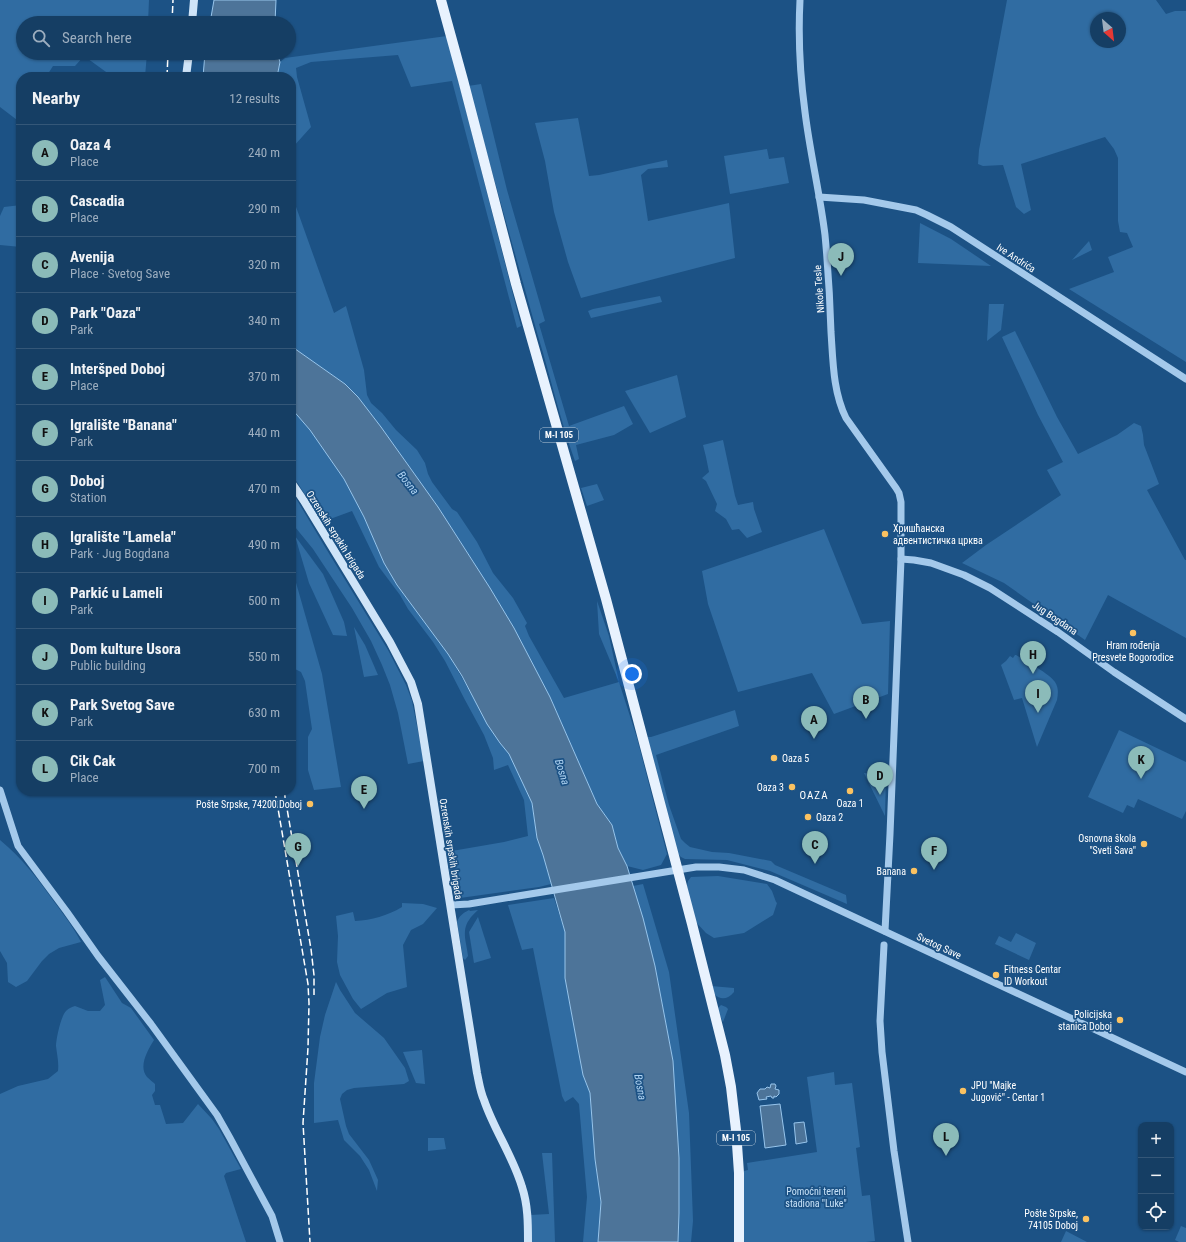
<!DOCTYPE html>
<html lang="en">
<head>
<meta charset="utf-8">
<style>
  body { margin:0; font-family:"Roboto Condensed",sans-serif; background:#1e456a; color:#f1f3f6 }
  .controls { position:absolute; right:12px; bottom:12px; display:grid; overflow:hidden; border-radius:8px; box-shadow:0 1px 3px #0004 }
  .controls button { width:36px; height:36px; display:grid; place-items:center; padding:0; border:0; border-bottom:1px solid #345778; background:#153e64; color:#f1f3f6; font:20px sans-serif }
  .compass { position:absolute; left:1090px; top:12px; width:36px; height:36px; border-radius:50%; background:#153e64; box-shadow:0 1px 3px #0004; rotate:152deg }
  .you { position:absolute; left:632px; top:674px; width:14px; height:14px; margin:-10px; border:3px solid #fff; border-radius:50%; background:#1a73e8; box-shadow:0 0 0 6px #1a73e833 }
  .badge { display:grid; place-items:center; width:26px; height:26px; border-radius:50%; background:#8bbbb9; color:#111; font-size:13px; font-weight:700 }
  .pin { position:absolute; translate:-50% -33px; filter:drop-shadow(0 1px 2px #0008) }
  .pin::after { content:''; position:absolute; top:21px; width:14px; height:12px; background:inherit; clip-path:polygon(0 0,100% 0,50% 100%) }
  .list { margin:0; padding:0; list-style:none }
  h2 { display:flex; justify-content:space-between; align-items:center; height:52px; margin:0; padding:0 16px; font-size:17px }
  h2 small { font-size:13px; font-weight:400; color:#9daebf }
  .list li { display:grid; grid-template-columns:26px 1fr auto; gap:12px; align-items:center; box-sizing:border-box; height:56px; padding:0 16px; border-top:1px solid #345778 }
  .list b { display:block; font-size:15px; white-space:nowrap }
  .list p { margin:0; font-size:13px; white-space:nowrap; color:#9daebf }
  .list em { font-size:13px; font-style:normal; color:#9daebf }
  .icon { flex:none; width:22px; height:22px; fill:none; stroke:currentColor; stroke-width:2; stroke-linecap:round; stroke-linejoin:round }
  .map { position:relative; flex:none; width:1186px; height:1242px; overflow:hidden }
  .search { position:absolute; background:#153e64; box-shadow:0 1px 3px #0004; left:16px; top:16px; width:280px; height:44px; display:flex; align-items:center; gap:10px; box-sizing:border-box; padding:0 14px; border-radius:22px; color:#9daebf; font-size:15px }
  .panel { position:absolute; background:#153e64; box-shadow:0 1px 3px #0004; left:16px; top:72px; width:280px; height:724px; border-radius:16px }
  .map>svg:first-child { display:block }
  .green { fill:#306ca2; fill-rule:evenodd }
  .water { fill:#4d7499; stroke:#97c5ec }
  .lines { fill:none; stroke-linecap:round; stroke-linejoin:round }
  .tertiary { stroke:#a4c9eb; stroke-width:7 }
  .secondary { stroke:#cfe4f8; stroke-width:8 }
  .primary { stroke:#e8f2fe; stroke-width:10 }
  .rail { stroke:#fff; stroke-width:1.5; stroke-dasharray:7 3; stroke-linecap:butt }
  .poi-dot { fill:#fbc261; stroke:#1c5285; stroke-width:1.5 }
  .labels { text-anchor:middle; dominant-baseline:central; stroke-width:3.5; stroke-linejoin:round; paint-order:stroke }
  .shield { fill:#1c5285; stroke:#bbcbda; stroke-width:1 }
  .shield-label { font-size:9px; font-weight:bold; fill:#fff }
  .street-label { font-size:10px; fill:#fff; stroke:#1c5285 }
  .poi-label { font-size:10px; fill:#fff; stroke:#1c5285; text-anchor:end }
  .park-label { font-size:10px; fill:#c8e2f8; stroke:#1c5285 }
  .water-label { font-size:11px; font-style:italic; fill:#afd3f2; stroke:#1c5285 }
  .neighbourhood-label { font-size:11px; letter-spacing:1px; fill:#fff; stroke:#1c5285 }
</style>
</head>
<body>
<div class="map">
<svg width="1186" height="1242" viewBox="0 0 1186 1242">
  <rect width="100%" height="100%" fill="#1c5285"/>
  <g class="green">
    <polygon points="0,0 149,0 148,23 23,23 23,53 147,53 145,77 113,77 84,56 75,66 53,66 46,77 21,77 21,123 0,107"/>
    <path d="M1007 0H1156L1166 14 1175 11H1186V362L1069 289 1114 272 1108 257 1133 247 1127 233 1120 232 1118 221V158L1114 149 1105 137 1021 164 1031 210 1024 214 1016 207 1003 165 983 166 978 164 979 150ZM1096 18H1120V42H1096Z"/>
    <polygon points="447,36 521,326 517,328 452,81 411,87 398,55 311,62 296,68 297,77 311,127 293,147 295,164 291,174 291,77 277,77 280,62 285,58"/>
    <path d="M481 84 507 190 545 321 539 324 569 426 624 406 633 424 614 435 576 445 579 459 575 461C560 420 551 378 538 336L468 86Z"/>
    <polygon points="578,118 589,176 599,175 667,160 668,167 648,169 641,175 648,221 729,203 735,258 581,298 568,262 554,212 545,161 535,123"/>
    <polygon points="767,149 769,159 784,157 789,183 730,194 724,156"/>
    <polygon points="291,185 295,204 334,313 346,306 364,370 367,395 371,403 382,413 396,430 417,450 425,463 428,474 432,482 452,509 457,512 477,542 493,573 513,598 527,623 525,626 529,636 564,698 619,682 599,634 597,601 609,636 619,682 637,738 667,854 661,865 643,870 627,866 618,848 612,825 597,804 550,697 473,561 438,507 381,427 358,397 345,384 291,346"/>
    <polygon points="21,205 21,247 0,245 0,216 4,207"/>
    <polygon points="920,223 951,239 991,266 918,263"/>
    <polygon points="1089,241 1092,250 1072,260"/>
    <polygon points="660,296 662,302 591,318 588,311 593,309"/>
    <polygon points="989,304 1004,304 1001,330 987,341"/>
    <polygon points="1015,331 1057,417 1078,454 1117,435 1134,423 1141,426 1143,435 1144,445 1159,484 1147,490 1185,560 1186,560 1186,638 1108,595 1085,640 1004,583 962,563 986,545 1061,495 1047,470 1063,462 1038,415 1002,337"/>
    <polygon points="677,375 686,417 650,433 625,391"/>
    <polygon points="291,408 310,430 344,479 364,517 384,563 397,585 448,654 500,743 509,753 532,803 537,838 543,855 551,884 539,887 460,898 455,895 453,891 446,852 504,842 528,836 524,800 508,765 494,770 493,758 484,735 465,700 445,661 433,642 408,609 400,595 379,567 352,511 322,522 299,485 291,474"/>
    <polygon points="723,440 735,496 738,505 753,502 754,509 762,532 747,538 739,529 732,530 726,519 715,511 717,504 706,481 702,478 709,472 706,457 703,445"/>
    <polygon points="597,484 604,500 587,506 581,488"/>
    <polygon points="291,490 325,547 388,650 406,685 412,701 424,761 408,764 398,713 390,685 382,665 371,641 352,608 313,549 291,522"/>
    <polygon points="824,529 862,624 890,621 888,694 834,714 812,673 738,692 708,604 702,571"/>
    <polygon points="295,536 323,574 344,622 347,636 333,635 309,583"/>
    <polygon points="291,565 322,674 341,787 314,790 308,770 308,737 312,729 305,681 301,672 291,667"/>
    <polygon points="354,627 365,645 378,675 364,677"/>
    <path d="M1015 655H1016C1026 661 1050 674 1055 682 1059 688 1058 694 1057 700L1037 747 1022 698 1014 700 1001 665 1006 661 1010 656 1013 658Z"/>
    <polygon points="735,710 739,726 656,755 669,805 681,839 685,843 690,847 712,852 729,853 771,861 775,865 846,895 847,904 770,871 727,860 685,859 681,857 677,853 644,737 651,737"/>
    <polygon points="1119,730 1186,762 1186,811 1182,819 1138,799 1134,808 1127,805 1123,813 1088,797"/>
    <polygon points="864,773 886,775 885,816"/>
    <path d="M0 840C23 859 38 879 55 903 64 915 74 928 81 942L59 948 49 954 42 961 27 981 16 987 8 982 7 963 0 951Z"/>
    <polygon points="718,876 767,884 772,891 776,902 777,903 773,915 744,933 714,938 706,933 694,920 687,886 688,881 691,877"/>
    <polygon points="643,884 669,972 689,1113 693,1221 691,1242 678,1242 679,1213 679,1158 673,1061 655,966 633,886"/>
    <polygon points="554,898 565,932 565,978 579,1054 583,1075 590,1093 595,1159 601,1202 598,1242 583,1242 587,1197 579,1104 573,1097 565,1102 562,1096 533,948 522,950 508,905"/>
    <path d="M402 903 423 904 437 908 423 924 411 930 403 945 407 987 387 993 361 1009 353 999 340 975 337 962 338 936 336 916 353 912 355 921C372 920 387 916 402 907Z"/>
    <path d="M469 910 470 911 478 910C475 913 471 916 469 920 461 931 467 944 468 956L465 960 463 958 457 922C459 916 463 913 469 910Z"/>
    <polygon points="478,917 491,958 474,963 469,932"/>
    <polygon points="1016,933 1036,943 1029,960 995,944 999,936 1011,942"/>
    <path d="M105 977 122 1003 131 1008 154 1040C148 1050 138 1066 147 1077 150 1080 153 1082 155 1084V1091L152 1095 155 1105H160L166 1124 183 1123 198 1104 212 1119 219 1129 241 1169 226 1173 224 1176 246 1242H0V1094L18 1086 48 1079 58 1071C59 1062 57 1055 56 1046 56 1039 61 1016 66 1011 69 1008 72 1007 75 1006L88 1011H100L105 1005 100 980Z"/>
    <polygon points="336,982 340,990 355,1013 384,1038 405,1068 409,1081 404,1084 354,1088 347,1090 342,1094 340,1099 346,1126 349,1134 369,1160 378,1180 377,1191 369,1170 360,1156 344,1140 338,1120 314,1123 314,1083 320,1037 325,1015"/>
    <path d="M711 986 734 988V992C728 999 721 1001 714 994Z"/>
    <polygon points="721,1005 726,1007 728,1009 723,1022 717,1009"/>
    <polygon points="422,1050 425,1084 416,1083 403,1052"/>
    <polygon points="834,1072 835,1085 852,1083 860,1147 856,1148 862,1196 870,1195 875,1241 866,1242 744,1242 744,1171 748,1170 747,1163 817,1152 807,1077"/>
    <polygon points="428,1138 444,1138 446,1149 428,1151"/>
    <polygon points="542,1153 552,1153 555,1242 532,1242 530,1215 549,1214"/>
    <polygon points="1181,1226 1186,1228 1186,1242 1179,1242 1175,1240"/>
    <polygon points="1066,1231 1087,1242 1061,1242"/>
  </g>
  <g class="water">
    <polygon points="214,0 276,0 275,23 210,23"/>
    <polygon points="205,53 277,53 280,62 277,77 203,77"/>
    <polygon points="291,346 345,384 358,397 381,427 438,507 490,588 514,628 550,697 597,804 612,825 618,848 627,866 643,918 655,966 673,1061 679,1158 679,1213 678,1242 598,1242 601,1202 595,1159 590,1093 583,1075 579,1054 565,978 565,932 543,855 537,838 532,803 509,754 500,743 487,724 462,676 448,654 397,585 384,563 364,517 344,479 310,430 291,408"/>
    <polygon points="771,1084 775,1084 776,1086 775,1089 779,1090 779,1094 776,1097 774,1096 774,1098 772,1098 771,1096 766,1097 767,1099 759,1100 757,1093 760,1089 765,1089 767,1087 770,1088"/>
    <polygon points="780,1104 786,1145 765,1148 760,1106"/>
    <polygon points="804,1122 807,1142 796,1144 794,1123"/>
  </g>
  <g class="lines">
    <g class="tertiary">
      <path d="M800 0C798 38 800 75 805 112 810 153 820 194 825 235 828 267 830 300 831 332 833 361 833 392 846 418L896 488 899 493 901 502V559L890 834 885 931"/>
      <polyline points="819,197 864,200 916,210 927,215 951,227 1186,379"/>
      <polyline points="901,559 914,560 931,563 964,575 990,588 1058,632 1114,672 1186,719"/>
      <polyline points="0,790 18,846 67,912 98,956 151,1024 217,1115 230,1138 272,1216 280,1242"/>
      <polyline points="451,905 469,904 696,867 719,867 744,870 775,880 1186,1072"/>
      <polyline points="884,945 880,1021 882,1052 894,1151 908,1242"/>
    </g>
    <g class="secondary">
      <polyline points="192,23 194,0"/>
      <polyline points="186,77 189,53"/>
      <path d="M291 482 304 501 390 642 411 682 418 704 477 1073C479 1082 480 1091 484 1100 494 1130 513 1156 522 1187 528 1205 528 1224 528 1242"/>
    </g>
    <polyline class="primary" points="441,0 463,80 516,284 606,599 692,924 725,1055 731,1087 736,1130 739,1173 739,1242"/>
    <g class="rail">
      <polyline points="172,23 173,0"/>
      <polyline points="167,77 168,53"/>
      <polyline points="275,791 308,984 309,1003 308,1048 303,1123 310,1242"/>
      <polyline points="284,791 311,949 314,975 314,995"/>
    </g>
  </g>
  <g class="poi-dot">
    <circle cx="885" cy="534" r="4"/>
    <circle cx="1133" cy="633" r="4"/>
    <circle cx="774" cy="758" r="4"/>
    <circle cx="792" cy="787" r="4"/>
    <circle cx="850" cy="791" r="4"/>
    <circle cx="310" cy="804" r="4"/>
    <circle cx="808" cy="817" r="4"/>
    <circle cx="1144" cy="844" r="4"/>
    <circle cx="914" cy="871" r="4"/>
    <circle cx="996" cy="975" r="4"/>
    <circle cx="1120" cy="1020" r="4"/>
    <circle cx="963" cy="1091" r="4"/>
    <circle cx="1086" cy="1219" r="4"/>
  </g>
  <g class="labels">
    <g class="shield">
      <rect x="540" y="428" width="38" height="14" rx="3"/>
      <rect x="717" y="1131" width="38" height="14" rx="3"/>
    </g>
    <g class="shield-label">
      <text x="559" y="435">M-I 105</text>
      <text x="736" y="1138">M-I 105</text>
    </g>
    <g class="street-label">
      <text transform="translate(1016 258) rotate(33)">Ive Andrića</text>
      <text transform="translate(819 289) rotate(-94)">Nikole Tesle</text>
      <text transform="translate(336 535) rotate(58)">Ozrenskih srpskih brigada</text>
      <text transform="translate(1055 618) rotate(34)">Jug Bogdana</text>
      <text transform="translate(451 849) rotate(81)">Ozrenskih srpskih brigada</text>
      <text transform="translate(939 946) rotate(25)">Svetog Save</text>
    </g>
    <g class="poi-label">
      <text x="893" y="528" text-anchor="start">Хришћанска<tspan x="893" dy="12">адвентистичка црква</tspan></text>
      <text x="1133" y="645" text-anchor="middle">Hram rođenja<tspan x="1133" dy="12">Presvete Bogorodice</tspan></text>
      <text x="782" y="758" text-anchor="start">Oaza 5</text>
      <text x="784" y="787">Oaza 3</text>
      <text x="850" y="803" text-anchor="middle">Oaza 1</text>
      <text x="302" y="804">Pošte Srpske, 74200 Doboj</text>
      <text x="816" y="817" text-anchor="start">Oaza 2</text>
      <text x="1136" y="838">Osnovna škola<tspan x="1136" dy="12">"Sveti Sava"</tspan></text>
      <text x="906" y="871">Banana</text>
      <text x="1004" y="969" text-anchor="start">Fitness Centar<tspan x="1004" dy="12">ID Workout</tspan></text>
      <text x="1112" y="1014">Policijska<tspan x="1112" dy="12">stanica Doboj</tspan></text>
      <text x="971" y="1085" text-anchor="start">JPU "Majke<tspan x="971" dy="12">Jugović" - Centar 1</tspan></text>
      <text x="1078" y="1213">Pošte Srpske,<tspan x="1078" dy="12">74105 Doboj</tspan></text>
    </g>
    <g class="park-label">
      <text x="816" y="1191">Pomoćni tereni<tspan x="816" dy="12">stadiona "Luke"</tspan></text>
    </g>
    <g class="water-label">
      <text transform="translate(408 483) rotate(51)">Bosna</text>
      <text transform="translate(562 772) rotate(73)">Bosna</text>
      <text transform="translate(640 1087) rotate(80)">Bosna</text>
    </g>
    <g class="neighbourhood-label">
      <text x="814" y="795">OAZA</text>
    </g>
  </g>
</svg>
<div class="controls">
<button>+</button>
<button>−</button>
<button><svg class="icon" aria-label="locate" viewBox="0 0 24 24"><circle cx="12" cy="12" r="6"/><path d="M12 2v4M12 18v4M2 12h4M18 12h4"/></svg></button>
</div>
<svg class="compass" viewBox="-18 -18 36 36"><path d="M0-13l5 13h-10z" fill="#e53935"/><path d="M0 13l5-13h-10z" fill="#9daebf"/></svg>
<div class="you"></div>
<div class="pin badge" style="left:814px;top:739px">A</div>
<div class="pin badge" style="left:866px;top:719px">B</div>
<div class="pin badge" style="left:815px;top:864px">C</div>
<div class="pin badge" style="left:880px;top:795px">D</div>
<div class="pin badge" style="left:364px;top:809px">E</div>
<div class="pin badge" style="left:934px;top:870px">F</div>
<div class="pin badge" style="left:298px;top:866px">G</div>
<div class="pin badge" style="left:1033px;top:674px">H</div>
<div class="pin badge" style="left:1038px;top:713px">I</div>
<div class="pin badge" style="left:841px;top:276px">J</div>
<div class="pin badge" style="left:1141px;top:779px">K</div>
<div class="pin badge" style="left:946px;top:1156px">L</div>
<div class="search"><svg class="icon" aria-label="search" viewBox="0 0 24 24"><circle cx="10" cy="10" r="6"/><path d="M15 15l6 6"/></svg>Search here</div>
<section class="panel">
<h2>Nearby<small>12 results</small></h2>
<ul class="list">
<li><span class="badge">A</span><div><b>Oaza 4</b><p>Place</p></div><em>240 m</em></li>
<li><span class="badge">B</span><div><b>Cascadia</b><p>Place</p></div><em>290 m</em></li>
<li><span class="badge">C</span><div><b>Avenija</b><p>Place · Svetog Save</p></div><em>320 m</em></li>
<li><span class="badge">D</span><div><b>Park &quot;Oaza&quot;</b><p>Park</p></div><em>340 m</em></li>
<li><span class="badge">E</span><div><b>Interšped Doboj</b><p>Place</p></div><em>370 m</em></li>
<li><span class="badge">F</span><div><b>Igralište &quot;Banana&quot;</b><p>Park</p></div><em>440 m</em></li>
<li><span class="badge">G</span><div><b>Doboj</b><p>Station</p></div><em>470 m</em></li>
<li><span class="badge">H</span><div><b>Igralište &quot;Lamela&quot;</b><p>Park · Jug Bogdana</p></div><em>490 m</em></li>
<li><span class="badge">I</span><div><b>Parkić u Lameli</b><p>Park</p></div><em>500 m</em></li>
<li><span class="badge">J</span><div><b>Dom kulture Usora</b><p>Public building</p></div><em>550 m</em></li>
<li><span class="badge">K</span><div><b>Park Svetog Save</b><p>Park</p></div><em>630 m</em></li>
<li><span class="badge">L</span><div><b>Cik Cak</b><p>Place</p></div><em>700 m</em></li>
</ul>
</section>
</div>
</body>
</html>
